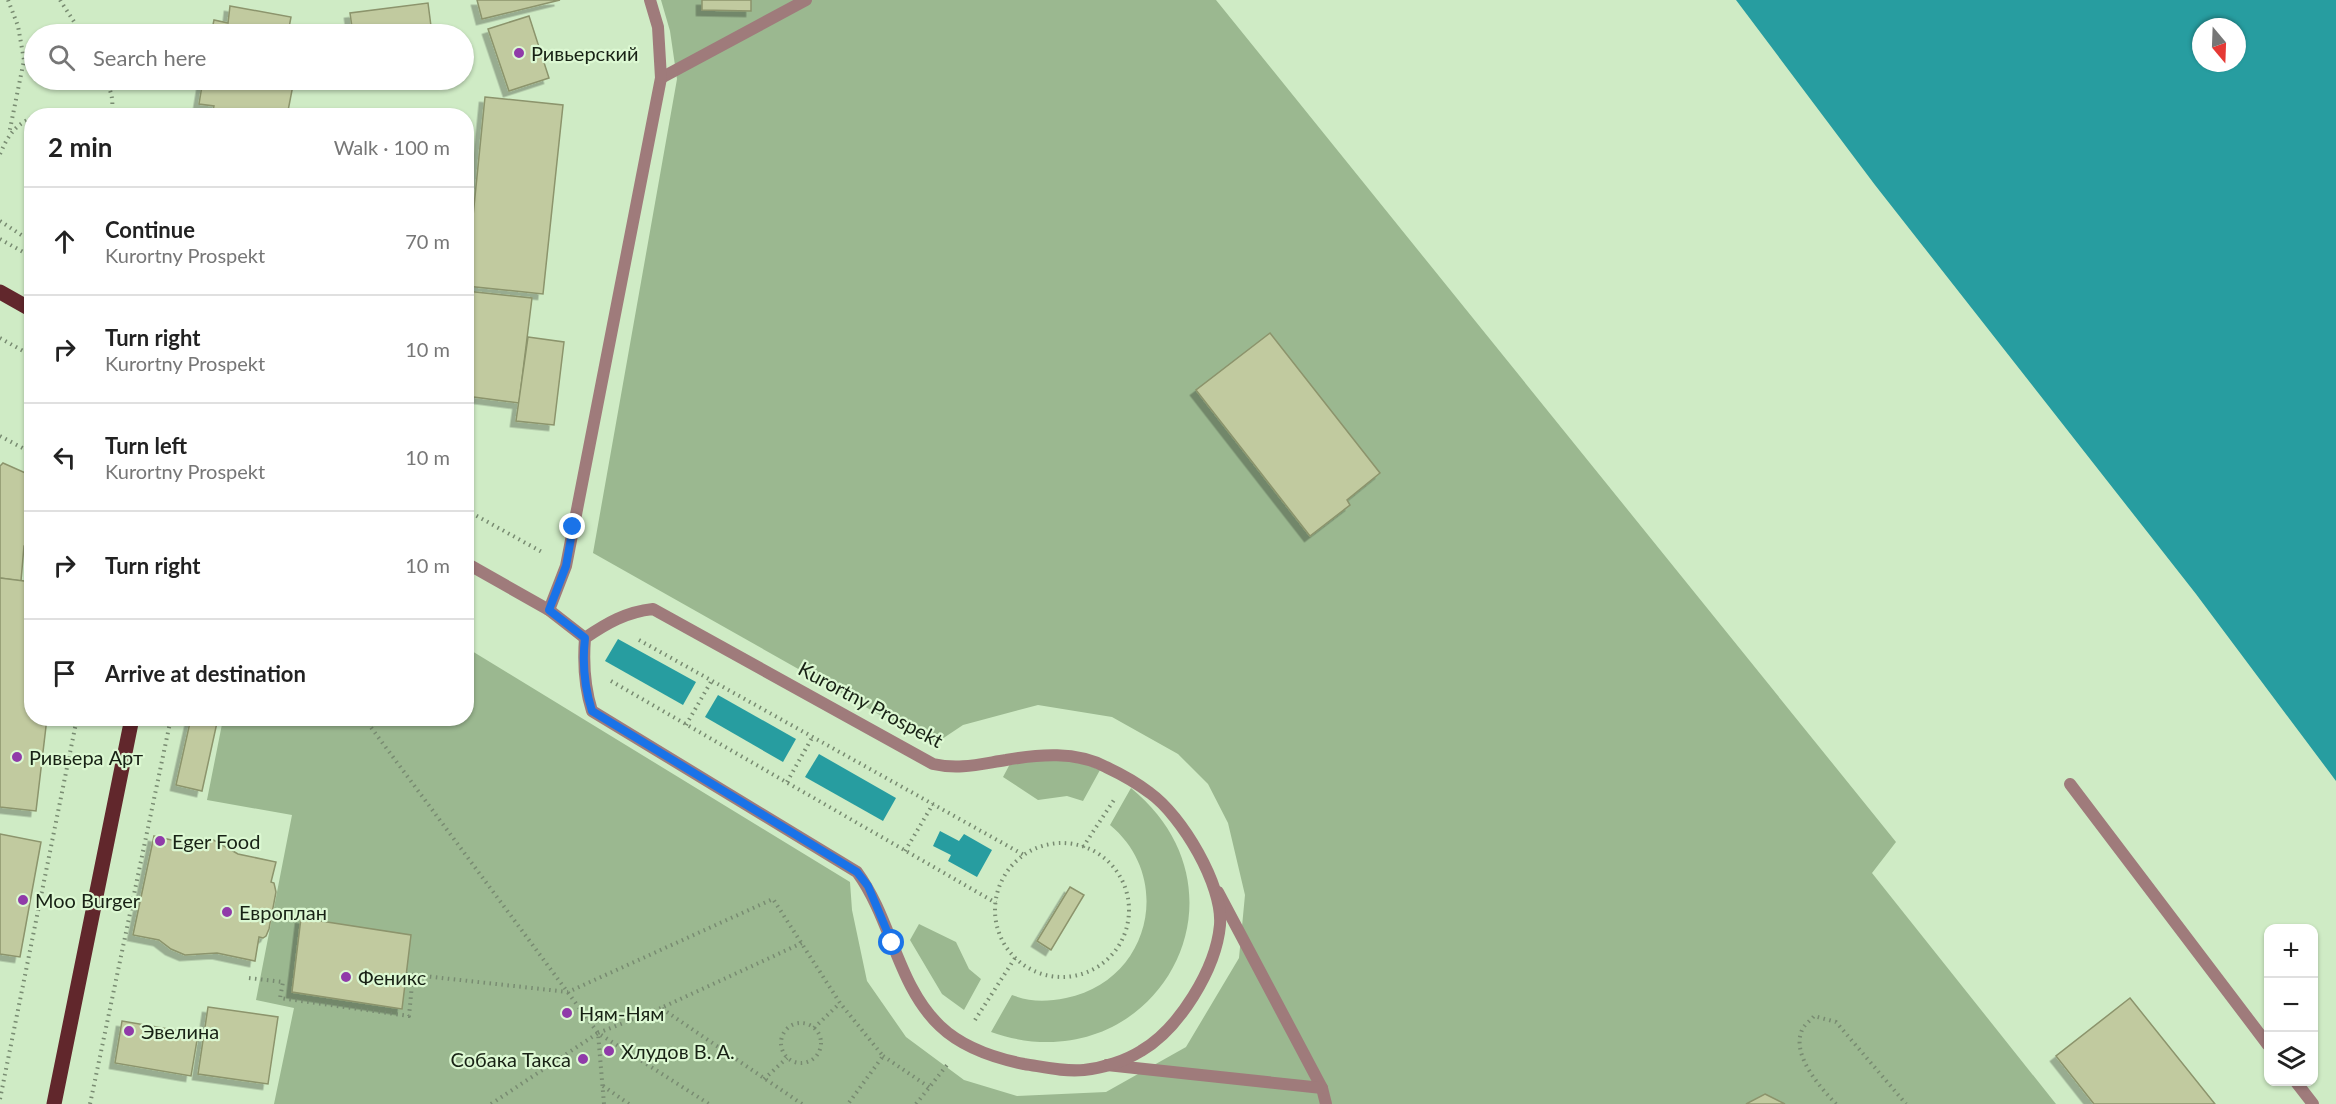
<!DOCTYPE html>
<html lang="en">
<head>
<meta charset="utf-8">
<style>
  body { margin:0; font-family:Lato,sans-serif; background:#f6f6f6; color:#222 }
  .controls { position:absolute; right:18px; bottom:18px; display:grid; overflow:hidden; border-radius:12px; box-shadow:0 2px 4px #0004 }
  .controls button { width:54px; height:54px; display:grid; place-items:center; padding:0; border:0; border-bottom:2px solid #e0e0e0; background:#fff; color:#222; font:30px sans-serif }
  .compass { position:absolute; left:2192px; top:18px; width:54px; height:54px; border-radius:50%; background:#fff; box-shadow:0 2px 4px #0004; rotate:161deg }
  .stop { position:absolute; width:18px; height:18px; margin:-14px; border:4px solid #1a73e8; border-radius:50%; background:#fff }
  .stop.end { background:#1a73e8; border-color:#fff; box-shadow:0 2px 6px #0008 }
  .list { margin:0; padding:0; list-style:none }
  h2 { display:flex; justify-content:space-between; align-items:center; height:78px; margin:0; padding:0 24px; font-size:26px }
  h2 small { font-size:20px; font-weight:400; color:#767676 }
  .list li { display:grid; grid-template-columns:39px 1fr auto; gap:18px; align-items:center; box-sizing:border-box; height:108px; padding:0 24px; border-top:2px solid #e0e0e0 }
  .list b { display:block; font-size:22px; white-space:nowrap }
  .list p { margin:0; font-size:20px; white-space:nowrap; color:#767676 }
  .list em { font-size:20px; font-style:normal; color:#767676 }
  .icon { flex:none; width:33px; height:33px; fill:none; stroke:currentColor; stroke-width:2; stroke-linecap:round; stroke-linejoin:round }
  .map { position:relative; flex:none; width:2336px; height:1104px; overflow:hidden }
  .search { position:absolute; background:#fff; box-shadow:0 2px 4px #0004; left:24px; top:24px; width:450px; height:66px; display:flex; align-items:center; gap:15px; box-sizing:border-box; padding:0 21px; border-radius:33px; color:#767676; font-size:22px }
  .panel { position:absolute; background:#fff; box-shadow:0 2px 4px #0004; left:24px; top:108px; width:450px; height:618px; border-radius:24px }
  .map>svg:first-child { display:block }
  .green { fill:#9bb890 }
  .water { fill:#279da0; fill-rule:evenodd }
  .building { fill:#c1ca9f; stroke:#8c946c; stroke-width:1.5; filter:url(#shadow) }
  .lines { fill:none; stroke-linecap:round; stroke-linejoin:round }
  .path { stroke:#788b71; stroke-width:4; stroke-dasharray:1.5 4.5; stroke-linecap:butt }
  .service { stroke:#9f7b7b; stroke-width:12 }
  .minor { stroke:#9f7b7b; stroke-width:12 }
  .primary { stroke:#61272c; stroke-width:15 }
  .route { stroke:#1a73e8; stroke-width:8 }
  .poi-dot { fill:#903ba9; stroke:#dcf8d2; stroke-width:2 }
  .labels { text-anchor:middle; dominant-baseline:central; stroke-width:4.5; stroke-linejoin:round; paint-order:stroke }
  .poi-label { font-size:20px; fill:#182215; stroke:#dcf8d2; text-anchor:start }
  .street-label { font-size:20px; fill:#182215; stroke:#dcf8d2 }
</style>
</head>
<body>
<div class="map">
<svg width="2336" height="1104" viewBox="0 0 2336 1104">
  <defs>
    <filter id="shadow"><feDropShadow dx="-5.5" dy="5.5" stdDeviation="0" flood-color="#0004"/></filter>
  </defs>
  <rect width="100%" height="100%" fill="#cfebc5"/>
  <g class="green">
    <polygon points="661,0 1216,0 1896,842 1872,873 2056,1104 274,1104 294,1008 256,1000 292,815 207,800 223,719 466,718 467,648 850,882 852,910 867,981 906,1037 964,1080 1017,1096 1106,1092 1186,1047 1239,958 1245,895 1228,823 1208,784 1178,754 1112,717 1038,705 963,725 933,745 593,553 677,79 670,31"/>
    <polygon points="1075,760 1100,770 1083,801 1067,796 1038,800 1003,777 1011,762"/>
    <path d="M1131 788C1264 897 1150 1088 991 1032L1012 995C1030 1002 1046 1002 1066 998 1149 982 1175 879 1110 825Z"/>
    <polygon points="919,924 956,942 969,969 981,979 964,1010 942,994 910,940"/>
  </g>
  <g class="water">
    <path d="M1736 0H2336V781L2196 594 1875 185ZM2201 27H2237V63H2201Z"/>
    <polygon points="618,639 696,682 683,705 605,661"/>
    <polygon points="718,695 796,739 783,762 705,717"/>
    <polygon points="819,754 896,798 883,821 805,777"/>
    <polygon points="940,831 959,841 964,834 992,850 977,877 948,861 951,855 933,846"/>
  </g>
  <g class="building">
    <polygon points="477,0 560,0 482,19"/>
    <polygon points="702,0 751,0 751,11 702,10"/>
    <polygon points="428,3 432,34 353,34 350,13"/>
    <polygon points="230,6 291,17 288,33 296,34 211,34 214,20 228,23"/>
    <polygon points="529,16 549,78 509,91 488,29"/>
    <polygon points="203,80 294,80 287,116 212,116 214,106 199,104"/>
    <polygon points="485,97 563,105 543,294 466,286"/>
    <polygon points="466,291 532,298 519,403 466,396"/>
    <polygon points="1270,333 1380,473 1347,500 1350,505 1310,536 1196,390"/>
    <polygon points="528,337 564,342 554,425 516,421"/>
    <polygon points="3,463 30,475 27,512 32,512 32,547 24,546 21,581 0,578 0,466"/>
    <polygon points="0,578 32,582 32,718 47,718 36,811 0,807"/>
    <polygon points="191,718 218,718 202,791 176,785"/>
    <polygon points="0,834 41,842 20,957 0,954"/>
    <polygon points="154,836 176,841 210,838 238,854 276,862 271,882 274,883 276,892 269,929 266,936 263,938 259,937 255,961 217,953 185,955 171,949 159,940 133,935"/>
    <polygon points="1070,887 1084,895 1051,950 1037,941"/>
    <polygon points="301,918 411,935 402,1009 292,992"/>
    <polygon points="2130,998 2215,1104 2094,1104 2056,1056"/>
    <polygon points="208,1007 278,1017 268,1084 198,1074"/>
    <polygon points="122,1021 198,1034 191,1076 115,1063"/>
    <polygon points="1765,1094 1785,1104 1746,1104"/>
  </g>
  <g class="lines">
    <g class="path">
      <polyline points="8,0 18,26 24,60 9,134"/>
      <polyline points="60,0 82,34"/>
      <path d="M105 80C112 92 114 101 111 116"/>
      <path d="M0 154C7 138 14 125 32 118"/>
      <polyline points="0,221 32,242"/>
      <polyline points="0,239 32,257"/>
      <polyline points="0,338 32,356"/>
      <polyline points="0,436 32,453"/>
      <polyline points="466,510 542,552"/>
      <polyline points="639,640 1024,855"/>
      <polyline points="611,681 996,903"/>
      <polyline points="364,718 598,1033 604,1104"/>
      <polyline points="686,725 712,680"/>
      <polyline points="787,782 813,736"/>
      <circle cx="1062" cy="910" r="67"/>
      <polyline points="1083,847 1114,800"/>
      <polyline points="905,851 933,804"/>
      <polyline points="406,974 568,992 773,899 840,1003 883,1056 848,1104"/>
      <polyline points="249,978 283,982 280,998 409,1016 413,974"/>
      <polyline points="975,1020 1015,958"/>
      <circle cx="801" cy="1043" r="20"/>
      <polyline points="814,1028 840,1003"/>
      <polyline points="598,1033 661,1008"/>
      <polyline points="883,1056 929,1087"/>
      <polyline points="764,1079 787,1058"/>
      <polyline points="603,1086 629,1104"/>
      <polyline points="0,1099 77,718"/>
      <polyline points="90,1104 171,718"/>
      <polyline points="491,1104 598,1033 709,1104"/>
      <polyline points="802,1104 661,1008 802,943"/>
      <polyline points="916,1104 947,1065"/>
      <path d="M1836 1104C1820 1087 1791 1055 1802 1030 1804 1025 1811 1020 1814 1016L1836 1022 1906 1104"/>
    </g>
    <g class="service">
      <polyline points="2070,784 2268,1045"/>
      <polyline points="1218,892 1322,1088 1326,1104"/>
      <polyline points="1107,1065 1322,1088"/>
      <polyline points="2296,1082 2313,1104"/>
    </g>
    <g class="minor">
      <polyline points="661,78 806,0"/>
      <polyline points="466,563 549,610 585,638"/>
      <path d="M653 609 933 764C959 770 980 764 1006 760 1039 754 1076 751 1106 767 1121 774 1137 783 1150 793 1182 816 1223 885 1220 925 1216 969 1179 1029 1141 1051 1125 1061 1103 1068 1084 1070 1064 1072 1044 1067 1024 1064 994 1058 963 1048 940 1026 897 985 892 920 857 872L592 711C584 686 583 664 585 638 607 623 626 612 653 609Z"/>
      <polyline points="549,610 566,566 661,78 658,27 650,0"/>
    </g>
    <g class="primary">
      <polyline points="0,292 32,310"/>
      <polyline points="54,1104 132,718"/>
    </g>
  </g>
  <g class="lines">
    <path class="route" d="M573 527 566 566 549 610 585 638C582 664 584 686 592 711L857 872 868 886 892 943"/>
  </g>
  <g class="poi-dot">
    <circle cx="519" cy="53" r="6"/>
    <circle cx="17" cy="757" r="6"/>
    <circle cx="160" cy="841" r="6"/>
    <circle cx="23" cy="900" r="6"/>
    <circle cx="227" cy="912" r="6"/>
    <circle cx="346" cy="977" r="6"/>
    <circle cx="567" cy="1013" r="6"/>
    <circle cx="129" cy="1031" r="6"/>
    <circle cx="609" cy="1051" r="6"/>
    <circle cx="583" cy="1059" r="6"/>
  </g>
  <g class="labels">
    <g class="poi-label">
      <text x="531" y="53">Ривьерский</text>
      <text x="29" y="757">Ривьера Арт</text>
      <text x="172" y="841">Eger Food</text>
      <text x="35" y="900">Moo Burger</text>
      <text x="239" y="912">Европлан</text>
      <text x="358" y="977">Феникс</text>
      <text x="579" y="1013">Ням-Ням</text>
      <text x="141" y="1031">Эвелина</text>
      <text x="621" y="1051">Хлудов В. А.</text>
      <text x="571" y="1059" text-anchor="end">Собака Такса</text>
    </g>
    <g class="street-label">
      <text transform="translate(871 704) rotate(28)">Kurortny Prospekt</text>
    </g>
  </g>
</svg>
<div class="controls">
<button>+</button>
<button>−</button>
<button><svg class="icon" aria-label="layers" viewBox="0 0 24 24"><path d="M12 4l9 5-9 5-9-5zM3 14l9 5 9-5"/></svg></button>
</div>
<svg class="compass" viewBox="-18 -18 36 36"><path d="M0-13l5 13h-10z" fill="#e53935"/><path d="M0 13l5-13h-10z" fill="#767676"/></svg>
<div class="stop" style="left:892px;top:943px"></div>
<div class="stop end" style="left:573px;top:527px"></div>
<div class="search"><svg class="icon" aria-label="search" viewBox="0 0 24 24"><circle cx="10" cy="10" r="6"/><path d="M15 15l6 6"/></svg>Search here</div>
<section class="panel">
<h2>2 min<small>Walk · 100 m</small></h2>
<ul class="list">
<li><svg class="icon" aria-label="ahead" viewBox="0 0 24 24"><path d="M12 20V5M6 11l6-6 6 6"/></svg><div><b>Continue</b><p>Kurortny Prospekt</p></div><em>70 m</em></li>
<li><svg class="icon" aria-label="right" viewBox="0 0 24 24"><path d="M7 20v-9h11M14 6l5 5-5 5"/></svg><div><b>Turn right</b><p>Kurortny Prospekt</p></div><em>10 m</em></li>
<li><svg class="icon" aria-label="left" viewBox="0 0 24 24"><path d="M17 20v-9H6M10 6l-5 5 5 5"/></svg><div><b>Turn left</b><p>Kurortny Prospekt</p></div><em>10 m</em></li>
<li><svg class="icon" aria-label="right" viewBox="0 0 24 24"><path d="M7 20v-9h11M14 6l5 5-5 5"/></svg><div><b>Turn right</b></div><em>10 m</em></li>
<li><svg class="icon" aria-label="arrive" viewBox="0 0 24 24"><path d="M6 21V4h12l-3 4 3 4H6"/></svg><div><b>Arrive at destination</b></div></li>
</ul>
</section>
</div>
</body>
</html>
